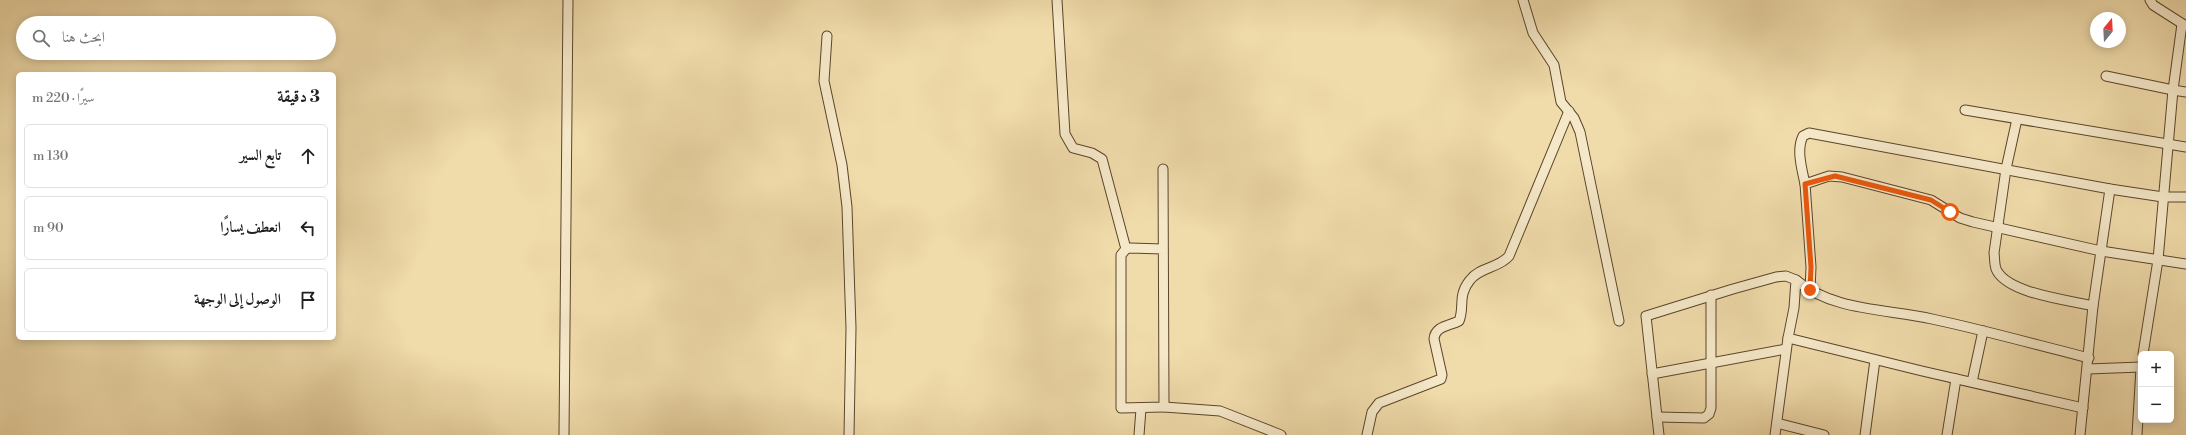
<!DOCTYPE html>
<html lang="ar">
<head>
<meta charset="utf-8">
<style>
  body { margin:0; font-family:"Libre Bodoni",Amiri,serif; background:#f6f6f6; color:#202124; direction:rtl }
  .controls { position:absolute; right:12px; bottom:12px; display:grid; overflow:hidden; border-radius:6px; box-shadow:0 2px 10px #0003 }
  .controls button { width:36px; height:36px; display:grid; place-items:center; padding:0; border:0; border-bottom:1px solid #e0e0e0; background:#fff; color:#202124; font:20px sans-serif }
  .compass { position:absolute; left:2090px; top:12px; width:36px; height:36px; border-radius:50%; background:#fff; box-shadow:0 2px 10px #0003; rotate:18deg }
  .stop { position:absolute; width:12px; height:12px; margin:-9px; border:3px solid #ea580c; border-radius:50%; background:#fff }
  .stop.end { background:#ea580c; border-color:#fff; box-shadow:0 1px 4px #0008 }
  .list { margin:0; padding:0; list-style:none }
  h2 { display:flex; justify-content:space-between; align-items:center; height:52px; margin:0; padding:0 16px; font-size:17px }
  h2 small { font-size:13px; font-weight:400; color:#757577 }
  .list li { display:grid; grid-template-columns:26px 1fr auto; gap:12px; align-items:center; box-sizing:border-box; height:64px; margin:0 8px 8px; padding:0 8px; border:1px solid #e0e0e0; border-radius:6px }
  .list b { display:block; font-size:15px; white-space:nowrap }
  .list em { font-size:13px; font-style:normal; color:#757577 }
  .icon { flex:none; width:22px; height:22px; fill:none; stroke:currentColor; stroke-width:2; stroke-linecap:round; stroke-linejoin:round }
  .map { position:relative; flex:none; width:2186px; height:435px; overflow:hidden; direction:ltr }
  .search { position:absolute; background:#fff; box-shadow:0 2px 10px #0003; left:16px; top:16px; width:320px; height:44px; display:flex; align-items:center; gap:10px; box-sizing:border-box; padding:0 14px; border-radius:22px; color:#757577; font-size:15px }
  .panel { position:absolute; background:#fff; box-shadow:0 2px 10px #0003; left:16px; top:72px; width:320px; height:268px; border-radius:6px; direction:rtl }
  .map>svg:first-child { display:block }
  .lines { fill:none; stroke-linecap:round; stroke-linejoin:round }
  .minor-casing { stroke:#5b452b; stroke-width:11 }
  .minor { stroke:#f5e8c8; stroke-width:9 }
  .route { stroke:#ea580c; stroke-width:5 }
</style>
</head>
<body>
<div class="map">
<svg width="2186" height="435" viewBox="0 0 2186 435">
  <rect width="100%" height="100%" fill="#f0dbaa"/>
  <filter id="stains"><feTurbulence type="fractalNoise" baseFrequency=".005" numOctaves="4"/><feColorMatrix values="0 0 0 0 .2 0 0 0 0 .09 0 0 0 0 .02 0 0 0 .5 -.17"/></filter>
  <radialGradient id="worn" r=".72"><stop offset=".6" stop-color="#630" stop-opacity="0"/><stop offset="1" stop-color="#630" stop-opacity=".3"/></radialGradient>
  <g class="lines">
    <defs>
      <g id="minor">
        <polyline points="1057,0 1065,134 1073,148 1092,153 1102,159 1126,249"/>
        <polyline points="1523,0 1533,33 1554,65 1561,102 1574,118 1580,132 1619,321"/>
        <polyline points="2150,0 2153,5 2186,26"/>
        <polyline points="2182,24 2173,90 2186,92"/>
        <polyline points="827,36 824,81 842,165 847,207 851,328 849,435"/>
        <polyline points="2106,76 2173,90 2158,260 2143,354"/>
        <polyline points="1965,110 2186,147"/>
        <path d="M2017 119 2006 169 1994 253C1995 259 1994 266 1997 271 2010 294 2069 300 2093 306"/>
        <path d="M1805 184C1802 169 1796 150 1803 136L1809 133 2110 189 2163 197H2186"/>
        <polyline points="1163,249 1130,248 1126,249 1121,255 1121,408 1164,407 1163,169"/>
        <path d="M1796 280C1832 311 1888 309 1932 319 1984 330 2037 345 2089 358"/>
        <polyline points="1810,290 1811,267 1805,184 1829,176 1842,177 1931,200 1960,218 1973,222 2101,251 2186,264"/>
        <polyline points="2088,369 2141,367"/>
        <polyline points="1652,374 1786,349"/>
        <polyline points="1972,382 1983,331"/>
        <polyline points="1164,407 1220,411 1281,435"/>
        <polyline points="1657,417 1704,418 1709,414 1711,408 1711,295"/>
        <polyline points="1777,423 1824,435"/>
        <polyline points="564,435 568,0"/>
        <polyline points="1139,435 1141,409"/>
        <path d="M1367 435 1372 412 1379 403 1441 379 1442 375 1434 339C1435 326 1449 326 1459 321 1465 307 1457 296 1470 280 1480 267 1499 268 1509 256L1569 111"/>
        <polyline points="1659,435 1646,316 1733,289 1776,277 1786,276 1796,280 1794,308 1788,338"/>
        <polyline points="1775,435 1788,338 1922,371 2083,408"/>
        <polyline points="1865,435 1875,360"/>
        <polyline points="1947,435 1956,379"/>
        <polyline points="2080,435 2093,306 2110,189"/>
        <polyline points="2137,435 2141,368"/>
      </g>
    </defs>
    <use href="#minor" class="minor-casing"/>
    <use href="#minor" class="minor"/>
  </g>
  <g class="lines">
    <polyline class="route" points="1810,290 1811,267 1805,184 1835,176 1931,200 1950,212"/>
  </g>
  <rect width="100%" height="100%" filter="url(#stains)"/>
  <rect width="100%" height="100%" fill="url(#worn)"/>
</svg>
<div class="controls">
<button>+</button>
<button>−</button>
</div>
<svg class="compass" viewBox="-18 -18 36 36"><path d="M0-13l5 13h-10z" fill="#e53935"/><path d="M0 13l5-13h-10z" fill="#757577"/></svg>
<div class="stop" style="left:1950px;top:212px"></div>
<div class="stop end" style="left:1810px;top:290px"></div>
<div class="search"><svg class="icon" aria-label="search" viewBox="0 0 24 24"><circle cx="10" cy="10" r="6"/><path d="M15 15l6 6"/></svg>ابحث هنا</div>
<section class="panel">
<h2>3 دقيقة<small>سيرًا · 220 m</small></h2>
<ul class="list">
<li><svg class="icon" aria-label="ahead" viewBox="0 0 24 24"><path d="M12 20V5M6 11l6-6 6 6"/></svg><div><b>تابع السير</b></div><em>130 m</em></li>
<li><svg class="icon" aria-label="left" viewBox="0 0 24 24"><path d="M17 20v-9H6M10 6l-5 5 5 5"/></svg><div><b>انعطف يسارًا</b></div><em>90 m</em></li>
<li><svg class="icon" aria-label="arrive" viewBox="0 0 24 24"><path d="M6 21V4h12l-3 4 3 4H6"/></svg><div><b>الوصول إلى الوجهة</b></div></li>
</ul>
</section>
</div>
</body>
</html>
